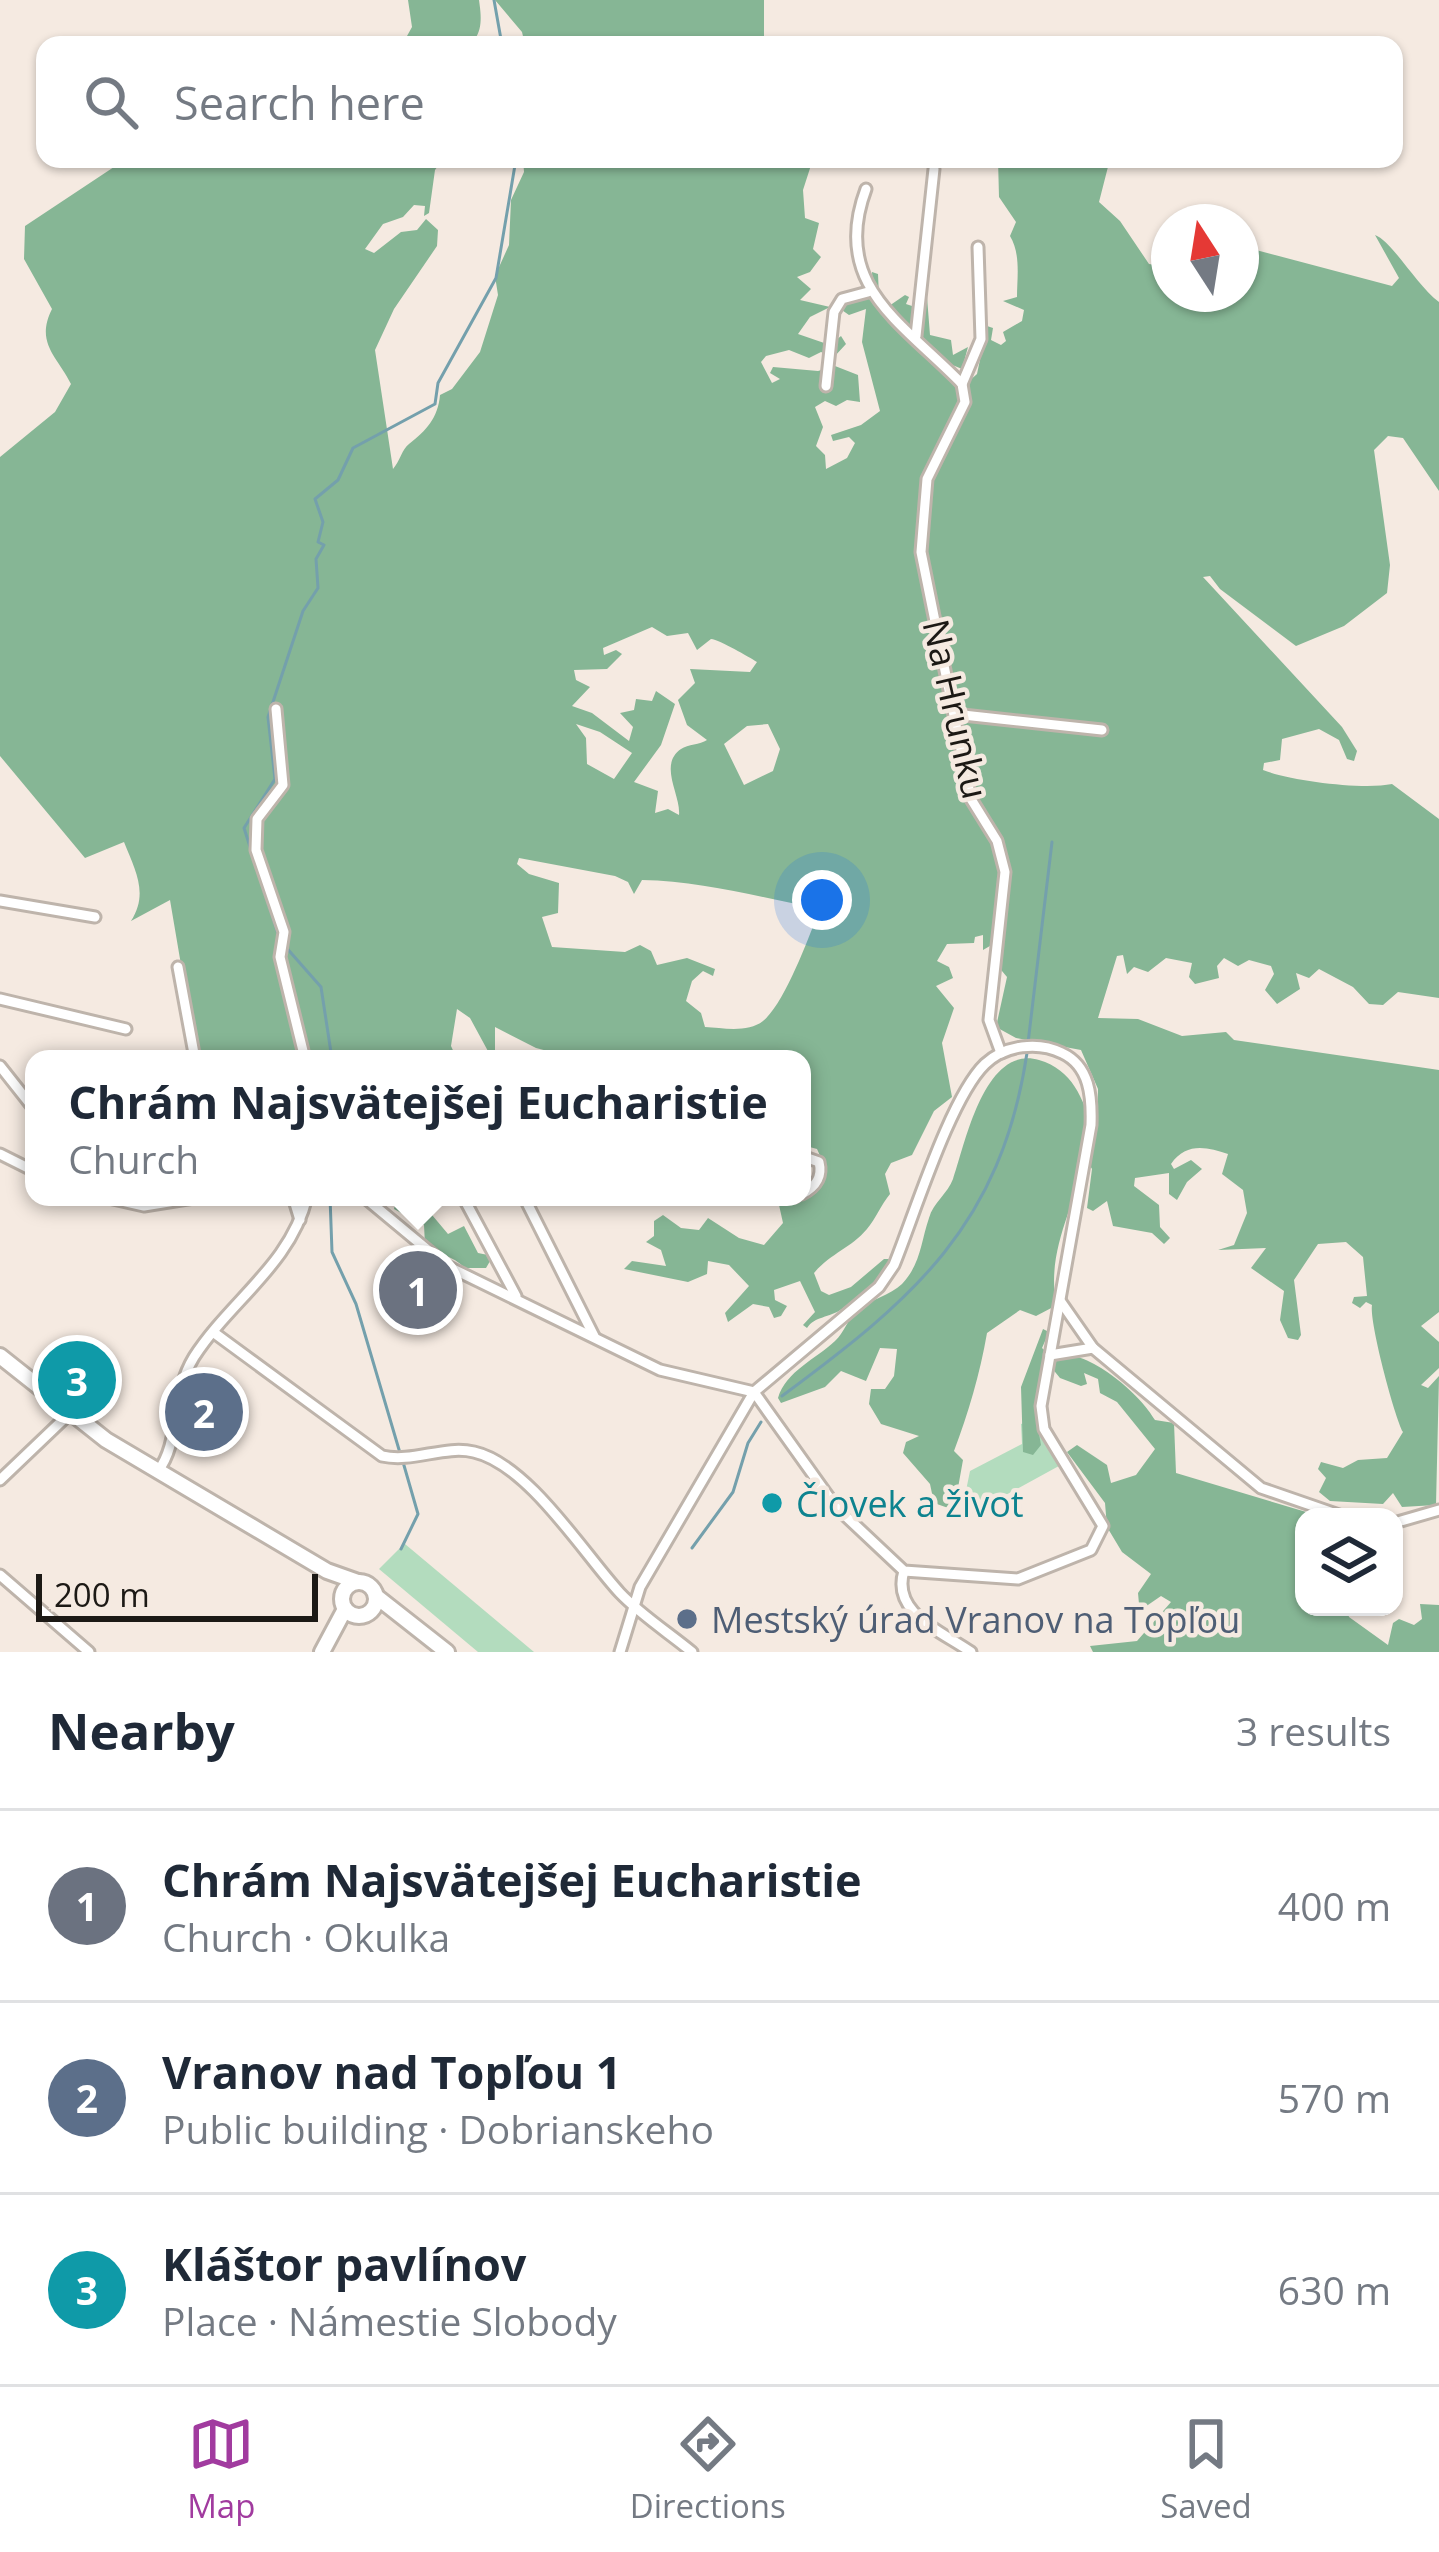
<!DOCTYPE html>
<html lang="en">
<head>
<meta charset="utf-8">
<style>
  body { margin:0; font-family:"Open Sans",sans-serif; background:#f6f6f7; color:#1f2937 }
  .controls { position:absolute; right:36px; bottom:36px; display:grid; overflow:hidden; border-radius:24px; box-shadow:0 3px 9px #0004 }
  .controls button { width:108px; height:108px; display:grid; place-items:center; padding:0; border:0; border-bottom:3px solid #e0e1e3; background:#fff; color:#1f2937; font:60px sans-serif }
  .compass { position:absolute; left:1151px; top:204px; width:108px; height:108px; border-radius:50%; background:#fff; box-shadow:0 3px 9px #0004; rotate:348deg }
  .scale { position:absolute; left:36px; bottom:30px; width:282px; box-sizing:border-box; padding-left:12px; border:6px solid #1c1915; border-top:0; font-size:33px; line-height:42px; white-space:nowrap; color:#1c1915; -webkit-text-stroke:9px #f5eae1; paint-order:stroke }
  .you { position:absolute; left:822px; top:900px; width:42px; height:42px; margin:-30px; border:9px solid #fff; border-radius:50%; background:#1a73e8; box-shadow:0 0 0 18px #1a73e833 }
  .badge { display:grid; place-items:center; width:78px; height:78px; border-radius:50%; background:#a13b9f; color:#fff; font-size:39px; font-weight:700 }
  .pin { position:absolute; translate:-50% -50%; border:6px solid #fff; box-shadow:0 3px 12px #0006 }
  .popup { position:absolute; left:25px; top:1050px; width:786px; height:156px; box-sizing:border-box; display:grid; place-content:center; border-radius:24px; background:#fff; filter:drop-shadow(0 3px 9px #0005); font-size:39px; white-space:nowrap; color:#747a83 }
  .popup b { font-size:45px; color:#1f2937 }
  .popup::after { content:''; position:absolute; left:50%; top:100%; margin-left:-24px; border:24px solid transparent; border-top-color:#fff }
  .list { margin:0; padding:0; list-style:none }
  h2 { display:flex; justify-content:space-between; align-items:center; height:156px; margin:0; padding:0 48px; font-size:51px }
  h2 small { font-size:39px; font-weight:400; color:#747a83 }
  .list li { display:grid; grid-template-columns:78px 1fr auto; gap:36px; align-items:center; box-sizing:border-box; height:192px; padding:0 48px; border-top:3px solid #e0e1e3 }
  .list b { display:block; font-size:45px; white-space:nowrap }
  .list p { margin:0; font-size:39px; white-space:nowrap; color:#747a83 }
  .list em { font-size:39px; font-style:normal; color:#747a83 }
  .icon { flex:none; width:66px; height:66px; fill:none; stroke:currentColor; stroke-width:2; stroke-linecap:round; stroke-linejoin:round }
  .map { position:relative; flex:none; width:1439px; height:1652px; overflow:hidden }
  .search { position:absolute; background:#fff; box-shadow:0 3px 9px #0004; left:36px; right:36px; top:36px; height:132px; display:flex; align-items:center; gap:30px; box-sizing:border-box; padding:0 42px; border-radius:24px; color:#747a83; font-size:45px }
  .sheet { height:732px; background:#fff }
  nav { display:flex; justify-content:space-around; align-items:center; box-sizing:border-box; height:168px; border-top:3px solid #e0e1e3; background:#fff; font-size:33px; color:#747a83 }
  nav a { display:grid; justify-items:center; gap:6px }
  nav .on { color:#a13b9f }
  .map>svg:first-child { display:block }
  .green { fill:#b3dcbe }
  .forest { fill:#86b695; fill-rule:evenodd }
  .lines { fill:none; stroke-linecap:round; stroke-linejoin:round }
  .stream { stroke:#74a0ac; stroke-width:3 }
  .street-casing { stroke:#beb4ab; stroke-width:15 }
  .secondary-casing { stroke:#beb4ab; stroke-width:20 }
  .street { stroke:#fff; stroke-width:9 }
  .secondary { stroke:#fff; stroke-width:14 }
  .culture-dot { fill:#0f9aa8; stroke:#f5eae1; stroke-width:4.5 }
  .service-dot { fill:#5c6f8a; stroke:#f5eae1; stroke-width:4.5 }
  .labels { text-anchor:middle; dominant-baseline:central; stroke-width:9; stroke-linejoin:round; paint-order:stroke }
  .street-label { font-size:36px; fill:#1c1915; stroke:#f5eae1 }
  .culture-label { font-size:36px; fill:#0d838f; stroke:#f5eae1; text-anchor:start }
  .service-label { font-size:36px; fill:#4e5e75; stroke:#f5eae1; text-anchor:start }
</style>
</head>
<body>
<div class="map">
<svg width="1439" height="1652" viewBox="0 0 1439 1652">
  <rect width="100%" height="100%" fill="#f5eae1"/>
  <g class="green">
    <polygon points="1042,1417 1068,1461 960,1520 970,1471 1022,1444 1021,1424"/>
    <polygon points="404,1544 405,1544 534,1652 478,1652 379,1569"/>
  </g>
  <g class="forest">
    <path d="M408 0H479C481 15 484 32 470 45H402L412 27Z"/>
    <polygon points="495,0 764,0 764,41 525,45 522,32"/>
    <path d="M126 159H443L435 170 429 213 424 216 425 206 414 205 403 217 383 224 365 249 374 253 401 232 417 230 426 219 438 230 437 246 394 309 375 350 393 469C400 461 402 449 409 444 426 431 438 418 440 395L452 389 480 352 498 295 495 276 509 245 511 200 524 172 523 159H813L803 190 805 218 819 223 813 249 821 257 810 272 797 277 811 289 800 300 830 307 810 317 798 334 830 345 841 336 846 344 834 357 821 352 809 358 789 350 766 356 761 362 772 383 780 379 770 373 773 367 818 371 835 366 858 375 860 402 847 400 836 406 825 401 815 407 823 427 816 446 825 455 826 469 847 458 855 443 849 437 833 441 831 435 861 425 880 411 862 342 866 309 849 315 836 306 873 290 872 272 878 274 879 296 889 306 905 295 909 297 906 304 912 306 927 297 930 335 951 340 953 355 968 347 962 369 938 359 959 390 977 374 987 326 993 328 991 340 1001 345 1006 341 1003 332 1022 321 1024 310 1003 301 1017 297C1017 278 1021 254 1010 236L1016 222 999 197 998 159H1110L1099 202 1120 221 1149 264 1169 267V294H1241V246L1392 286 1399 278 1375 235C1392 241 1417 286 1439 302V491L1403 438 1388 436 1374 450 1390 565 1387 593 1344 626 1296 646 1220 589 1210 576 1203 577 1342 727 1357 751 1354 761 1347 759 1339 740 1319 729 1282 739 1280 760 1264 763 1263 770C1291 781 1363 790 1392 784L1439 819V998L1398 992 1383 1005 1369 1004 1353 987 1319 969 1309 978 1296 973 1300 989 1277 1004 1265 990 1274 974 1271 966 1249 960 1238 966 1224 958 1217 966 1219 978 1195 984 1189 977 1192 963 1166 958 1148 972 1134 967 1127 974 1123 955 1117 956 1098 1018 1138 1019 1182 1036 1226 1032 1234 1040 1439 1070V1312L1421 1326 1439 1342V1368L1421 1385 1428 1388 1439 1376 1436 1505 1402 1507 1393 1493 1383 1504 1330 1501 1319 1492 1326 1478 1318 1469 1321 1462 1343 1468 1358 1460 1387 1458 1403 1432C1394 1415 1369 1321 1372 1305L1366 1302 1360 1308 1352 1303 1354 1297 1367 1296 1363 1257 1346 1242 1318 1244 1294 1280 1301 1335 1298 1340 1288 1338 1280 1320 1284 1291 1251 1268 1266 1248 1218 1250 1234 1245 1247 1213 1243 1190 1222 1174 1228 1154C1207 1147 1186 1142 1171 1164L1174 1169 1191 1160 1202 1169 1187 1182 1177 1200 1169 1194V1173L1135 1178 1134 1186 1159 1205 1160 1227 1170 1238 1164 1244 1152 1233 1113 1226 1107 1201 1093 1211 1087 1208 1092 1169 1088 1162C1072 1204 1045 1260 1057 1305L1036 1316 1020 1310 987 1333C980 1374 968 1414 954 1451L963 1460 954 1510 934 1503 930 1484 903 1453 906 1442 919 1436 881 1424 869 1404 871 1389H885L894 1376 897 1349 880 1348 866 1381 841 1371 825 1387 781 1403 778 1398C786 1371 816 1359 835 1341 844 1333 848 1319 856 1311 869 1300 891 1295 902 1284 921 1264 921 1241 929 1218 933 1203 948 1193 953 1179 965 1145 984 1044 1039 1060 1073 1070 1082 1098 1093 1128L1097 1125 1098 1089 1081 1050 1016 1038 996 1027 1007 977 997 965 1001 948 995 943 983 950V935L975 937 974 943 947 944 937 961 949 967 953 978 936 986 954 1008 942 1043 952 1097 934 1111 912 1155 891 1163 885 1174 890 1194C881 1205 876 1218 867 1229 851 1248 831 1253 814 1273L821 1291 829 1295 851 1287 884 1259H891C881 1279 859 1296 842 1309 829 1318 815 1316 807 1328L803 1325 815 1312 800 1281 774 1290 775 1300 787 1306 781 1316 774 1318 769 1307 753 1304 728 1322 725 1313 749 1286 729 1265 708 1261 707 1274 688 1282 624 1269 632 1261 666 1266 661 1250 646 1242 654 1236V1221L663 1215 681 1228 699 1230 708 1218 739 1238 764 1245 783 1223 779 1205 816 1189 826 1169 817 1149 802 1145V1059H578L536 1048 495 1027V1051L489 1053 470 1018 457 1009 451 1046 457 1059H197L170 900 131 921C149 893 135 870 124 842L85 858 0 756V457L55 412 71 384C57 356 35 343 52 309L24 259 25 226ZM652 627 667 636 688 633 697 650 711 639C720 640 749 657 757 662L750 672 690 669 695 683 678 700 687 725 707 740C700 745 688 744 681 749 658 765 681 795 679 815L668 809 655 813 658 791 634 782 661 745 675 704 656 691 652 701 636 699 634 710 620 713 633 727 629 741 592 713 572 706 590 687 576 680 574 670 607 669 622 654 616 650 604 655 603 648ZM576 724 600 732 632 753 614 779 587 764 586 738ZM768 724 780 749 773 771 744 785 724 744 747 726ZM519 858 615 876 628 882 634 894 642 880C701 881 759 897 816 908L817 916C807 942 784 1004 763 1021 748 1033 723 1028 705 1027L701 1013 686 1001 692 981 703 971 713 976 715 969 687 958 657 965 651 951 640 945 625 952 552 947 542 917 558 913 559 883 529 874 517 864Z"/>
    <path d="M397 1197H428L427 1209 448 1234 464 1226 478 1253 493 1256 486 1268H465C452 1255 439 1255 425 1245L424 1225 394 1209Z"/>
    <path d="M1043 1329 1049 1332 1042 1348 1050 1355C1084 1345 1139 1392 1155 1420L1174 1423 1176 1473 1323 1517H1304V1607H1346L1349 1617 1388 1645 1393 1623 1399 1619 1414 1625 1422 1619 1420 1604 1439 1605V1652H1093L1090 1646 1137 1641 1171 1602 1161 1596 1145 1607 1139 1604 1138 1593 1151 1574 1122 1552 1107 1527 1105 1503 1067 1452 1077 1445 1107 1465 1111 1483 1136 1475 1155 1449 1117 1402 1100 1393 1098 1379 1084 1373 1087 1384 1081 1386 1060 1378 1051 1367 1044 1369 1035 1411 1041 1445 1033 1455 1023 1452 1021 1387Z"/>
  </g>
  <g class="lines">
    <g class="stream">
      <polyline points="494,0 502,45"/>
      <polyline points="279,937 244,828 275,779 268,717 303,611 318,588 316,559 324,545 318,542 323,522 315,499 338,480 353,448 435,404 438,383 496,278 516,159"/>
      <polyline points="284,945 321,987 332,1059"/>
      <polyline points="1028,1043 1052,842"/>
      <polyline points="330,1197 332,1252 356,1304 400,1453"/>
      <path d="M782 1396C913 1299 1001 1226 1027 1053"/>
      <polyline points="692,1548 733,1492 748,1443 761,1422"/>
      <polyline points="401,1549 418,1514 403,1462"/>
    </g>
    <defs>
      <g id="street">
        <path d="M866 189C830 285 903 323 962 384L965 402 927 479 921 552 971 799 997 841 1005 872 989 1020 1001 1053"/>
        <polyline points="916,336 934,169"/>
        <polyline points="962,384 981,339 978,247"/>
        <polyline points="826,386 834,312 842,299 868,292"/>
        <polyline points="276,709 283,785 257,819 256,850 284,932 280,957 305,1059"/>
        <polyline points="954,714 1102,730"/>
        <polyline points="0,901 95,917"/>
        <polyline points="178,967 195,1059"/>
        <polyline points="0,999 126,1029"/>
        <polyline points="521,1059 536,1059"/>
        <polyline points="0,1066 34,1109"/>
        <polyline points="0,1154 34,1171"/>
        <path d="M802 1156 819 1162C823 1178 815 1187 802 1194"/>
        <polyline points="104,1197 144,1206 200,1197"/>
        <polyline points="293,1197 300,1220"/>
        <polyline points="364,1197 447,1266 660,1370 754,1392"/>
        <polyline points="463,1197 516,1296"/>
        <polyline points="524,1197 594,1336"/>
        <polyline points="765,1197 795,1197"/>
        <polyline points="1061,1302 1093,1348 1261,1488 1345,1517"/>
        <path d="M213 1332 382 1456C413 1463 444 1445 474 1452 528 1464 584 1554 620 1593 641 1615 669 1633 692 1652"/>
        <polyline points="1050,1355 1093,1348"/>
        <path d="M158 1471C181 1441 170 1396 194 1357 230 1301 291 1264 307 1197"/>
        <polyline points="0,1480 68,1415"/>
        <polyline points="1394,1523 1439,1510"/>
        <path d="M904 1571C891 1613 941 1631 971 1652"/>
        <polyline points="0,1575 89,1652"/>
        <path d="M620 1652 640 1587 754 1392 879 1287 894 1265C914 1216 950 1098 985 1064 1005 1045 1038 1041 1062 1053 1090 1066 1092 1097 1091 1125L1041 1406 1044 1429 1103 1526 1091 1550 1018 1579 904 1571 836 1507 754 1392"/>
      </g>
      <g id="secondary">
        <polyline points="0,1356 106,1440 327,1571 358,1582"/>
        <circle cx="359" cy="1599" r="17"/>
        <polyline points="377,1597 447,1652"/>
        <polyline points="322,1652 345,1609"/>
      </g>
    </defs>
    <use href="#street" class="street-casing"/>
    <use href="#secondary" class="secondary-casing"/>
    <use href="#street" class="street"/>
    <use href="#secondary" class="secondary"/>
  </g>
  <circle class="culture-dot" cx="772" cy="1503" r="12"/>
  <circle class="service-dot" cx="687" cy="1619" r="12"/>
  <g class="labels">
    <g class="street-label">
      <text transform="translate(956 709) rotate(77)">Na Hrunku</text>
    </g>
    <g class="culture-label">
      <text x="796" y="1503">Človek a život</text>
    </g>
    <g class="service-label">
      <text x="711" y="1619">Mestský úrad Vranov na Topľou</text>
    </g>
  </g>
</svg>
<div class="controls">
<button><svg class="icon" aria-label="layers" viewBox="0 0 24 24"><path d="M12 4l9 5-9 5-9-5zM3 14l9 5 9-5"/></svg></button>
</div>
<svg class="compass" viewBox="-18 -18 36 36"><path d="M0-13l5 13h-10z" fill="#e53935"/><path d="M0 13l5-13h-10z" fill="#747a83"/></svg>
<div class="scale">200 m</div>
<div class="you"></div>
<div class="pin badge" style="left:418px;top:1290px;background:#6b7280">1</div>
<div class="popup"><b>Chrám Najsvätejšej Eucharistie</b>Church</div>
<div class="pin badge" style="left:204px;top:1412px;background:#5c6f8a">2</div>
<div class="pin badge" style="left:77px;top:1380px;background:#0f9aa8">3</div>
<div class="search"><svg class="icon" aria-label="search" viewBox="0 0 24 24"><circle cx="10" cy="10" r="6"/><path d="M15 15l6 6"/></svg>Search here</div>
</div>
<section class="sheet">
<h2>Nearby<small>3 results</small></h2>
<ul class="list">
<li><span class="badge" style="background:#6b7280">1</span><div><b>Chrám Najsvätejšej Eucharistie</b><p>Church · Okulka</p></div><em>400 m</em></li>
<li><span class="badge" style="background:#5c6f8a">2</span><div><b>Vranov nad Topľou 1</b><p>Public building · Dobrianskeho</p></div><em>570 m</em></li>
<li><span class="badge" style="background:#0f9aa8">3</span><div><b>Kláštor pavlínov</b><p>Place · Námestie Slobody</p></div><em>630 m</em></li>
</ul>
</section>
<nav>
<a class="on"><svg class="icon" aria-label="map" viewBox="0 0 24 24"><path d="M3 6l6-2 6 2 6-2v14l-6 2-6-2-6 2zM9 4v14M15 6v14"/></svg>Map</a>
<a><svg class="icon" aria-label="directions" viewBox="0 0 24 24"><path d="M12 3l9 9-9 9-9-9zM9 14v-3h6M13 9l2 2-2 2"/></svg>Directions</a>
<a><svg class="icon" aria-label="saved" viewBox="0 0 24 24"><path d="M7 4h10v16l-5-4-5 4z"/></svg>Saved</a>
</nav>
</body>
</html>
